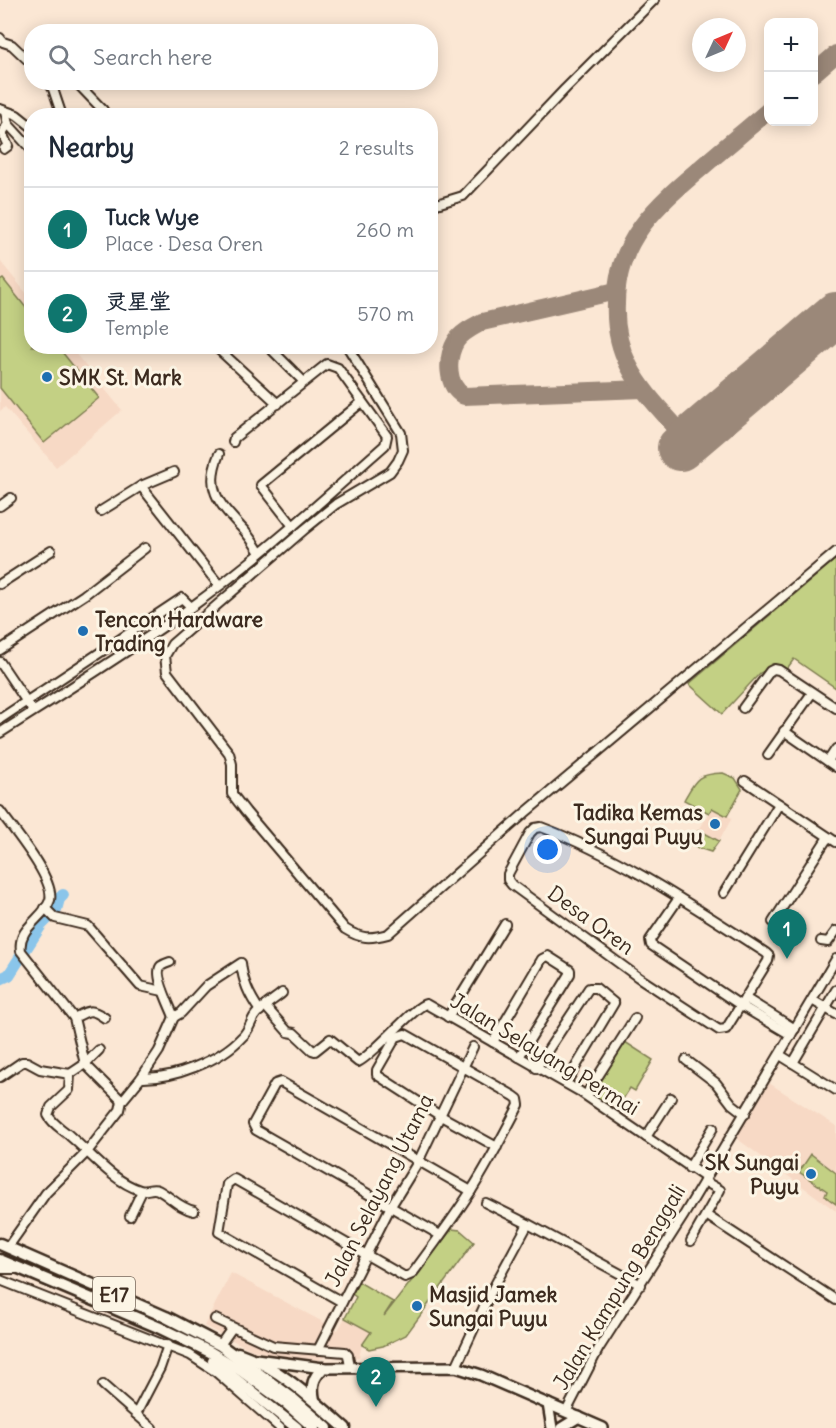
<!DOCTYPE html>
<html lang="en">
<head>
<meta charset="utf-8">
<style>
  body { margin:0; font-family:Delius,"LXGW WenKai TC",sans-serif; background:#f6f6f7; color:#1f2937 }
  .controls { position:absolute; right:18px; top:18px; display:grid; overflow:hidden; border-radius:12px; box-shadow:0 3px 15px #0003 }
  .controls button { width:54px; height:54px; display:grid; place-items:center; padding:0; border:0; border-bottom:2px solid #e0e1e3; background:#fff; color:#1f2937; font:30px sans-serif }
  .compass { position:absolute; left:692px; top:18px; width:54px; height:54px; border-radius:50%; background:#fff; box-shadow:0 3px 15px #0003; rotate:46deg }
  .you { position:absolute; left:548px; top:850px; width:21px; height:21px; margin:-15px; border:4px solid #fff; border-radius:50%; background:#1a73e8; box-shadow:0 0 0 9px #1a73e833 }
  .badge { display:grid; place-items:center; width:39px; height:39px; border-radius:50%; background:#0f766e; color:#fff; font-size:20px; font-weight:700 }
  .pin { position:absolute; translate:-50% -50px; filter:drop-shadow(0 2px 3px #0008) }
  .pin::after { content:''; position:absolute; top:32px; width:21px; height:18px; background:inherit; clip-path:polygon(0 0,100% 0,50% 100%) }
  .list { margin:0; padding:0; list-style:none }
  h2 { display:flex; justify-content:space-between; align-items:center; height:78px; margin:0; padding:0 24px; font-size:26px }
  h2 small { font-size:20px; font-weight:400; color:#747a83 }
  .list li { display:grid; grid-template-columns:39px 1fr auto; gap:18px; align-items:center; box-sizing:border-box; height:84px; padding:0 24px; border-top:2px solid #e0e1e3 }
  .list b { display:block; font-size:22px; white-space:nowrap }
  .list p { margin:0; font-size:20px; white-space:nowrap; color:#747a83 }
  .list em { font-size:20px; font-style:normal; color:#747a83 }
  .icon { flex:none; width:33px; height:33px; fill:none; stroke:currentColor; stroke-width:2; stroke-linecap:round; stroke-linejoin:round }
  .map { position:relative; flex:none; width:836px; height:1428px; overflow:hidden }
  .search { position:absolute; background:#fff; box-shadow:0 3px 15px #0003; left:24px; top:24px; width:414px; height:66px; display:flex; align-items:center; gap:15px; box-sizing:border-box; padding:0 21px; border-radius:24px; color:#747a83; font-size:22px }
  .panel { position:absolute; background:#fff; box-shadow:0 3px 15px #0003; left:24px; top:108px; width:414px; height:246px; border-radius:24px }
  .map>svg:first-child { display:block }
  .built { fill:#f7d9c5 }
  .green { fill:#c3d084; stroke:#7f7d51; stroke-width:1.5 }
  .lines { fill:none; stroke-linecap:round; stroke-linejoin:round }
  .river { stroke:#8ac5ea; stroke-width:12 }
  .taxiway { stroke:#9b8879; stroke-width:18 }
  .runway { stroke:#9b8879; stroke-width:46 }
  .minor-casing { stroke:#3b2a1e; stroke-width:12 }
  .major-casing { stroke:#3b2a1e; stroke-width:14 }
  .highway-casing { stroke:#3b2a1e; stroke-width:15 }
  .minor { stroke:#fcf5e5; stroke-width:8 }
  .major { stroke:#fcf5e5; stroke-width:9 }
  .highway { stroke:#fcf5e5; stroke-width:10 }
  .poi-dot { fill:#1f6fb2; stroke:#fcf5e5; stroke-width:2 }
  .labels { text-anchor:middle; dominant-baseline:central; stroke-width:6; stroke-linejoin:round; paint-order:stroke }
  .shield { fill:#fcf5e5; stroke:#75675a; stroke-width:1.5 }
  .shield-label { font-size:20px; font-weight:bold; fill:#3b2a1e }
  .poi-label { font-size:21px; font-weight:bold; fill:#3b2a1e; stroke:#fcf5e5; text-anchor:start }
  .street-label { font-size:21px; fill:#3b2a1e; stroke:#fcf5e5 }
</style>
</head>
<body>
<div class="map">
<svg width="836" height="1428" viewBox="0 0 836 1428">
  <rect width="100%" height="100%" fill="#fbe7d4"/>
  <filter id="ink" filterUnits="userSpaceOnUse"><feTurbulence type="fractalNoise" baseFrequency=".0167" numOctaves="2"/><feDisplacementMap in="SourceGraphic" scale="12" xChannelSelector="R" yChannelSelector="G"/><feConvolveMatrix kernelMatrix="1 2 1 2 8 2 1 2 1" color-interpolation-filters="sRGB"/></filter>
  <g filter="url(#ink)">
    <g class="built">
      <polygon points="0,261 31,299 32,346 70,347 122,410 56,467 5,407 0,411"/>
      <polygon points="712,808 732,818 719,841 699,830"/>
      <polygon points="769,1083 836,1126 836,1211 736,1138"/>
      <polygon points="231,1273 338,1330 345,1318 371,1332 362,1345 359,1357 348,1358 325,1356 319,1360 280,1357 252,1350 204,1326"/>
    </g>
    <g class="green">
      <polygon points="3,279 31,314 32,346 58,347 99,398 44,443 0,388 0,281"/>
      <polygon points="836,559 836,688 794,659 783,674 772,667 760,673 722,714 689,684"/>
      <path d="M723 773 735 778 742 789 727 816 712 808 709 813 684 800C696 779 697 774 723 773Z"/>
      <polygon points="699,830 719,841 711,852 689,845"/>
      <polygon points="625,1042 653,1060 635,1091 630,1088 621,1102 613,1096 606,1105 593,1095 593,1089"/>
      <polygon points="811,1154 836,1173 836,1204 825,1196 827,1191 799,1172"/>
      <polygon points="452,1229 460,1230 474,1242 406,1335 383,1346 369,1349 362,1345 371,1332 345,1318 356,1297 352,1294 359,1282 393,1302 384,1316"/>
    </g>
    <g class="lines">
      <polyline class="river" points="0,979 9,975 41,925 56,910 59,899 63,895"/>
      <g class="taxiway">
        <polyline points="814,73 836,54"/>
        <path d="M616 291 482 322C473 327 462 332 456 341 446 358 446 386 464 396L643 389"/>
        <path d="M688 441C668 417 643 394 629 366 619 347 615 325 616 304 616 240 657 205 702 167 724 148 746 130 768 111"/>
      </g>
      <polyline class="runway" points="680,448 836,315"/>
      <defs>
        <g id="minor">
          <polyline points="0,38 3,42 12,45 32,64"/>
          <polyline points="48,82 53,89 62,116"/>
          <polyline points="76,82 103,110"/>
          <polyline points="0,109 17,115 32,127"/>
          <polyline points="8,124 30,148"/>
          <polyline points="4,149 8,146 2,133 8,124 5,112"/>
          <polyline points="430,206 463,196 565,89 654,0"/>
          <polyline points="215,346 278,404"/>
          <polyline points="268,346 304,382"/>
          <path d="M347 346 401 433 403 450 398 461 390 472 336 504 305 529 172 644 165 656 167 672 229 753 232 764V794L246 812 345 929C361 939 370 939 388 934L525 813 836 552"/>
          <path d="M219 454C205 488 217 501 240 526 248 534 254 543 260 553"/>
          <polyline points="141,486 219,585"/>
          <polyline points="0,506 11,498"/>
          <polyline points="101,511 141,486 174,472"/>
          <polyline points="293,526 261,485 362,402"/>
          <polyline points="0,584 51,551"/>
          <polyline points="0,650 84,595 145,548"/>
          <polyline points="0,662 33,711"/>
          <polyline points="743,708 770,671 774,669 779,670 836,708"/>
          <polyline points="0,719 179,600 182,598 191,607"/>
          <polyline points="784,731 836,767"/>
          <path d="M0 733C64 692 128 652 190 608 259 558 322 501 385 445L387 436 338 368 327 364 234 438 233 442"/>
          <polyline points="768,755 812,693"/>
          <polyline points="828,761 836,749"/>
          <polyline points="745,781 836,842"/>
          <path d="M0 811C12 828 55 879 50 900 44 919 17 927 21 951L74 1018 85 1064 122 1101"/>
          <path d="M541 827C621 857 694 907 766 953L769 956 768 961 726 1029 719 1030 638 977 512 885 508 880V874L530 833 535 828Z"/>
          <polyline points="724,893 779,804"/>
          <polyline points="679,898 650,940 651,945 740,1005 791,1035"/>
          <polyline points="45,908 55,918 88,926 140,986 163,991"/>
          <polyline points="773,922 828,837"/>
          <polyline points="821,941 828,942 836,931"/>
          <path d="M170 962C167 963 164 964 161 966 153 974 171 1008 174 1017"/>
          <polyline points="745,998 795,1029"/>
          <polyline points="812,1000 836,1014"/>
          <path d="M265 1006 288 1032 294 1033 312 1050 315 1051 330 1039 358 1062C375 1054 414 1006 426 1004L579 1091 706 1178"/>
          <polyline points="448,1017 505,924"/>
          <path d="M74 1018C89 1010 91 1008 105 1018"/>
          <polyline points="493,1042 542,959 548,956 570,970 570,974 519,1057"/>
          <path d="M99 1050 85 1064 70 1074 69 1090 51 1107 48 1115C53 1125 63 1129 71 1137 91 1154 114 1182 140 1190 146 1192 152 1187 158 1190 171 1197 179 1208 194 1211"/>
          <polyline points="780,1055 836,1090"/>
          <polyline points="686,1060 716,1083 732,1104 745,1114"/>
          <polyline points="793,1063 836,990"/>
          <polyline points="536,1068 589,988 596,988 614,1003 566,1083"/>
          <polyline points="0,1077 22,1062 27,1062 40,1069 70,1074"/>
          <path d="M141 1078C173 1079 220 1061 242 1037 248 1032 250 1024 254 1017 260 1007 273 1001 282 993"/>
          <polyline points="586,1095 635,1018"/>
          <polyline points="646,1137 671,1098"/>
          <polyline points="689,1168 713,1128"/>
          <polyline points="486,1203 528,1224 641,1285"/>
          <polyline points="706,1215 836,1300"/>
          <polyline points="130,1216 142,1191"/>
          <polyline points="440,1235 256,1130 253,1124 275,1084 281,1082 471,1191"/>
          <polyline points="691,1241 720,1190 704,1181"/>
          <path d="M8 1247 46 1193 87 1152 120 1110 122 1101 141 1078 159 1051 174 1017 181 1013 206 986 241 963C243 982 249 995 260 1011"/>
          <polyline points="0,1269 16,1269"/>
          <polyline points="0,1280 190,1355 216,1372 280,1428"/>
          <path d="M342 1302 219 1232 227 1184 234 1179 405 1277 412 1274C432 1247 453 1219 471 1191 489 1163 504 1134 519 1105L518 1099 514 1096 405 1034 396 1037 377 1070V1075L439 1115 497 1147"/>
          <polyline points="215,1319 273,1346 345,1352 348,1355 350,1367"/>
          <polyline points="220,1345 232,1328"/>
          <polyline points="318,1350 391,1206 418,1162 473,1047"/>
          <polyline points="456,1367 490,1294 528,1224"/>
          <polyline points="103,1385 152,1428"/>
          <polyline points="566,1412 599,1348 684,1215 836,959"/>
          <polyline points="136,1414 160,1368 168,1345"/>
        </g>
        <g id="major">
          <polyline points="256,1359 323,1368 456,1367 481,1375 603,1428"/>
          <polyline points="548,1404 552,1428"/>
          <polyline points="561,1428 579,1417"/>
        </g>
        <g id="highway">
          <polyline points="0,1244 166,1317 220,1345 292,1398 327,1428"/>
          <polyline points="0,1260 158,1327 210,1352 240,1370 287,1404 314,1428"/>
          <path d="M238 1353C279 1367 313 1400 345 1428"/>
          <polyline points="213,1361 297,1428"/>
          <path d="M314 1400C311 1385 313 1378 323 1368"/>
        </g>
      </defs>
      <use href="#minor" class="minor-casing"/>
      <use href="#major" class="major-casing"/>
      <use href="#highway" class="highway-casing"/>
      <use href="#minor" class="minor"/>
      <use href="#major" class="major"/>
      <use href="#highway" class="highway"/>
    </g>
  </g>
  <g class="poi-dot">
    <circle cx="47" cy="377" r="6"/>
    <circle cx="83" cy="631" r="6"/>
    <circle cx="715" cy="824" r="6"/>
    <circle cx="811" cy="1174" r="6"/>
    <circle cx="417" cy="1306" r="6"/>
  </g>
  <g class="labels">
    <rect class="shield" x="93" y="1277" width="42" height="34" rx="4.5"/>
    <g class="shield-label">
      <text x="114" y="1294">E17</text>
    </g>
    <g class="poi-label">
      <text x="59" y="377">SMK St. Mark</text>
      <text x="95" y="619">Tencon Hardware<tspan x="95" dy="24">Trading</tspan></text>
      <text x="703" y="812" text-anchor="end">Tadika Kemas<tspan x="703" dy="24">Sungai Puyu</tspan></text>
      <text x="799" y="1162" text-anchor="end">SK Sungai<tspan x="799" dy="24">Puyu</tspan></text>
      <text x="429" y="1294">Masjid Jamek<tspan x="429" dy="24">Sungai Puyu</tspan></text>
    </g>
    <g class="street-label">
      <text transform="translate(591 920) rotate(36)">Desa Oren</text>
      <text transform="translate(545 1054) rotate(31)">Jalan Selayang Permai</text>
      <text transform="translate(379 1190) rotate(-63)">Jalan Selayang Utama</text>
      <text transform="translate(619 1287) rotate(-59)">Jalan Kampung Benggali</text>
    </g>
  </g>
</svg>
<div class="controls">
<button>+</button>
<button>−</button>
</div>
<svg class="compass" viewBox="-18 -18 36 36"><path d="M0-13l5 13h-10z" fill="#e53935"/><path d="M0 13l5-13h-10z" fill="#747a83"/></svg>
<div class="you"></div>
<div class="pin badge" style="left:787px;top:959px">1</div>
<div class="pin badge" style="left:376px;top:1407px">2</div>
<div class="search"><svg class="icon" aria-label="search" viewBox="0 0 24 24"><circle cx="10" cy="10" r="6"/><path d="M15 15l6 6"/></svg>Search here</div>
<section class="panel">
<h2>Nearby<small>2 results</small></h2>
<ul class="list">
<li><span class="badge">1</span><div><b>Tuck Wye</b><p>Place · Desa Oren</p></div><em>260 m</em></li>
<li><span class="badge">2</span><div><b>灵星堂</b><p>Temple</p></div><em>570 m</em></li>
</ul>
</section>
</div>
</body>
</html>
